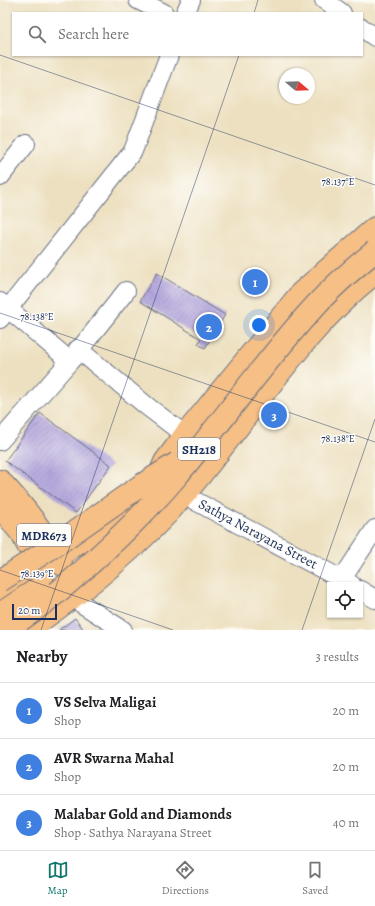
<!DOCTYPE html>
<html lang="en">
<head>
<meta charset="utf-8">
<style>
  body { margin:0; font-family:Alegreya,serif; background:#f2f2f2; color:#202124 }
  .controls { position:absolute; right:12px; bottom:12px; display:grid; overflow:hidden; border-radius:0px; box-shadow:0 1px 3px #0004 }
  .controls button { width:36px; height:36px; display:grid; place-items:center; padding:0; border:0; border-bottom:1px solid #e0e0e0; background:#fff; color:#202124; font:20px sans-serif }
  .compass { position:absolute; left:279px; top:68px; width:36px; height:36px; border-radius:50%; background:#fff; box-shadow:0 1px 3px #0004; rotate:109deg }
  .scale { position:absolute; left:12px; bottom:10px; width:45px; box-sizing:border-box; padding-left:4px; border:2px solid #1b2f5e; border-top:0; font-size:11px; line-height:14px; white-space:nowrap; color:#1b2f5e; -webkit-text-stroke:3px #fdfcf7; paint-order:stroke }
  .you { position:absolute; left:259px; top:325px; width:14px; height:14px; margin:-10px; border:3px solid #fff; border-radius:50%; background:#1a73e8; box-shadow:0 0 0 6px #1a73e833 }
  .badge { display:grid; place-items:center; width:26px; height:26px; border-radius:50%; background:#0f766e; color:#fff; font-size:13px; font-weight:700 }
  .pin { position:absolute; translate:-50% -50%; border:2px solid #fff; box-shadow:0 1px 4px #0006 }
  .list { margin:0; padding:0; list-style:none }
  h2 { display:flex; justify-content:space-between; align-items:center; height:52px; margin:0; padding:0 16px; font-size:17px }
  h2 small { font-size:13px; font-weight:400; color:#757577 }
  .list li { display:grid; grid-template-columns:26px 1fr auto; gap:12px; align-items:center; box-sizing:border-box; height:56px; padding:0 16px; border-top:1px solid #e0e0e0 }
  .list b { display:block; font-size:15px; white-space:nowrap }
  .list p { margin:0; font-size:13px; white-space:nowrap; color:#757577 }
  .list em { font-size:13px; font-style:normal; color:#757577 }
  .icon { flex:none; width:22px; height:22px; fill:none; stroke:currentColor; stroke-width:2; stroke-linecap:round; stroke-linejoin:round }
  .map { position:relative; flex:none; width:375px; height:630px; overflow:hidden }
  .search { position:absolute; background:#fff; box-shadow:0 1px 3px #0004; left:12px; right:12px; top:12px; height:44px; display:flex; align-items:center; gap:10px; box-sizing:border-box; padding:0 14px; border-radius:0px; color:#757577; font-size:15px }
  .sheet { height:220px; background:#fff }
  nav { display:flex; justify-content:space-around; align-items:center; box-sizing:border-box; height:56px; border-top:1px solid #e0e0e0; background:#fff; font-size:11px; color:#757577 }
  nav a { display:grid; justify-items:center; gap:2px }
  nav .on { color:#0f766e }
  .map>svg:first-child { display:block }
  .building { fill:url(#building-hatch) }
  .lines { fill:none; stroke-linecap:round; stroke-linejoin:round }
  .street-casing { stroke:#646d80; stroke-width:20 }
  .primary-casing { stroke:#646d80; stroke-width:24 }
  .street { stroke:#fff; stroke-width:18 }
  .primary { stroke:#f5bf86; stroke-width:22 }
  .primary-bridge-casing { stroke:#646d80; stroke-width:24; stroke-linecap:butt }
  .primary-bridge { stroke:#f5bf86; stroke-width:22 }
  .ticks { fill:none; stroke:#1b2f5e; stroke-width:1; stroke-opacity:0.45 }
  .labels { text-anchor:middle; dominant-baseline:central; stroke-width:3; stroke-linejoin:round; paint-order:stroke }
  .shield { fill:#fdfcf7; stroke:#5f6c8c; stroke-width:1 }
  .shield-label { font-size:13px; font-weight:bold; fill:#1b2f5e }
  .street-label { font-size:14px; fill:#1b2f5e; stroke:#fdfcf7 }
  .ticks-label { font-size:10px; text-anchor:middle; fill:#1b2f5e; stroke:#fdfcf7; stroke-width:3; stroke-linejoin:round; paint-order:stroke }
</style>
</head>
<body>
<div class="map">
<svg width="375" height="630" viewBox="0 0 375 630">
  <defs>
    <pattern id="building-hatch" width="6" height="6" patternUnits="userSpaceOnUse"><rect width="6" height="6" fill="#b1a3dc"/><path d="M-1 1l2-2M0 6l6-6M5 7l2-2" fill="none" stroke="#8f85b6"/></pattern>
  </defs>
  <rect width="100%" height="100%" fill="#fdfcf7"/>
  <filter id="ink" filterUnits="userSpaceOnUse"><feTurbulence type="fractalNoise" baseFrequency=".025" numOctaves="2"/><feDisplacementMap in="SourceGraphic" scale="8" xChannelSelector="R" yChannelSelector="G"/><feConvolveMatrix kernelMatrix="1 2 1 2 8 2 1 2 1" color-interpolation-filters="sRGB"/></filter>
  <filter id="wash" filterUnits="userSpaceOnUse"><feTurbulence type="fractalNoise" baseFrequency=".012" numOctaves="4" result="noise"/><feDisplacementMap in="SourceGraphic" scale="16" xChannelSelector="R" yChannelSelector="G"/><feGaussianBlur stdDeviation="0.9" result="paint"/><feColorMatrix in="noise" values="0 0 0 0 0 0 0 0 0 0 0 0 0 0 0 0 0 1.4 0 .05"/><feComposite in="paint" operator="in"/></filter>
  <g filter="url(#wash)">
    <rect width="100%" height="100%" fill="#ede0c0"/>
    <g id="blocks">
      <g class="building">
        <polygon points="157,273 225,315 205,348 198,344 201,339 140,301"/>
        <polygon points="40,413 111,465 76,513 5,461"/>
        <polygon points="75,618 84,630 59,630"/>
      </g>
    </g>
  </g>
  <g filter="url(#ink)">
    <use href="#blocks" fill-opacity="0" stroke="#646d80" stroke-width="1"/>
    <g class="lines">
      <defs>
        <g id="street">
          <polyline points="138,0 164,13"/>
          <polyline points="324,0 342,13"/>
          <polyline points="185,13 191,0"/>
          <polyline points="362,28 375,37"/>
          <polyline points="0,177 26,144"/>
          <polyline points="0,302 70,361 0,441"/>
          <polyline points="0,319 133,151 169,55"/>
          <polyline points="78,349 148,407 185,435"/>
          <polyline points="72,359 126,291"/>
          <polyline points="184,495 352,585"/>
          <polyline points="342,579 375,529"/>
          <polyline points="360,590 375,599"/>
          <polyline points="76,596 82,604 123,630"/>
        </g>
        <g id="primary">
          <path d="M0 481C24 506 45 533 61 564"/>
          <polyline points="157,481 165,462 185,435 301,293 375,228"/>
          <polyline points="0,507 22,534 43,575"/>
          <polyline points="91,544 149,495"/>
          <polyline points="0,596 41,570 99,527"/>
          <path d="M27 630C84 591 138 548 183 496 246 423 299 333 375 273"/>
        </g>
      </defs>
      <use href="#street" class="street-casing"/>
      <use href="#primary" class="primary-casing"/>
      <use href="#street" class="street"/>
      <use href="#primary" class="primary"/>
      <defs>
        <g id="primary-bridge">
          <polyline points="0,581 60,542 140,486 177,463"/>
          <polyline points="0,614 39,588"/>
          <path d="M5 630C40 609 72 581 102 553 128 529 153 504 176 477 223 421 265 360 315 306 333 286 354 268 375 251"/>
        </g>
      </defs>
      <use href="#primary-bridge" class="primary-bridge-casing"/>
      <use href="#primary-bridge" class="primary-bridge"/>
    </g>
  </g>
  <path class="ticks" d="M254 13 258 0M0 55 375 185M0 313 375 442M0 570 173 630M41 630 239 55M302 630 375 419"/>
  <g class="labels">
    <g class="shield">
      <rect x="178" y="438" width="42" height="22" rx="3"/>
      <rect x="17" y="524" width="54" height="22" rx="3"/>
    </g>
    <g class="shield-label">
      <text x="199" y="449">SH218</text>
      <text x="44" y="535">MDR673</text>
    </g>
    <g class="street-label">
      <text transform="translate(258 534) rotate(28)">Sathya Narayana Street</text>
    </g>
  </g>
  <g class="ticks-label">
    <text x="338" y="185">78.137°E</text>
    <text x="37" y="320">78.138°E</text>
    <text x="338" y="442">78.138°E</text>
    <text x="37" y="577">78.139°E</text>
  </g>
</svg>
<div class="controls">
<button><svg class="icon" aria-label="locate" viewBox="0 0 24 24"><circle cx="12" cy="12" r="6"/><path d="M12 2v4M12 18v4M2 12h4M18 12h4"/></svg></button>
</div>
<svg class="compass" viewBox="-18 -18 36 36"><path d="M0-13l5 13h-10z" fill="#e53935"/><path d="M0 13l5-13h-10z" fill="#757577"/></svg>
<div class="scale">20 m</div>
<div class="you"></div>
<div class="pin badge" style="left:255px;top:282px;background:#3f7fe0">1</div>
<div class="pin badge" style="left:209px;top:327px;background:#3f7fe0">2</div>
<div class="pin badge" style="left:274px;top:415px;background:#3f7fe0">3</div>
<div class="search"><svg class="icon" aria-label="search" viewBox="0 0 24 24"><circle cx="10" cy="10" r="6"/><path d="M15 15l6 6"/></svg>Search here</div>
</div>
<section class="sheet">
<h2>Nearby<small>3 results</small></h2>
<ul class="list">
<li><span class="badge" style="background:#3f7fe0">1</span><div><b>VS Selva Maligai</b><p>Shop</p></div><em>20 m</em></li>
<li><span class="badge" style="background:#3f7fe0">2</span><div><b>AVR Swarna Mahal</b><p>Shop</p></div><em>20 m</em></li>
<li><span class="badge" style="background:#3f7fe0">3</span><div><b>Malabar Gold and Diamonds</b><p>Shop · Sathya Narayana Street</p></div><em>40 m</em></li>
</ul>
</section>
<nav>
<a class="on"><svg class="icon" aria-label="map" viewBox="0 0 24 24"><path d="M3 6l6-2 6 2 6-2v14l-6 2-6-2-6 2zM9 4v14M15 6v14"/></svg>Map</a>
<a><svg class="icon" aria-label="directions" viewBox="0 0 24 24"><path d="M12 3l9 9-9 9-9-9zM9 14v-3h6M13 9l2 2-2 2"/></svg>Directions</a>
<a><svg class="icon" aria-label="saved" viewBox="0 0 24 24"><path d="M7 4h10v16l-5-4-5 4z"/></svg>Saved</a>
</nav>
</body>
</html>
